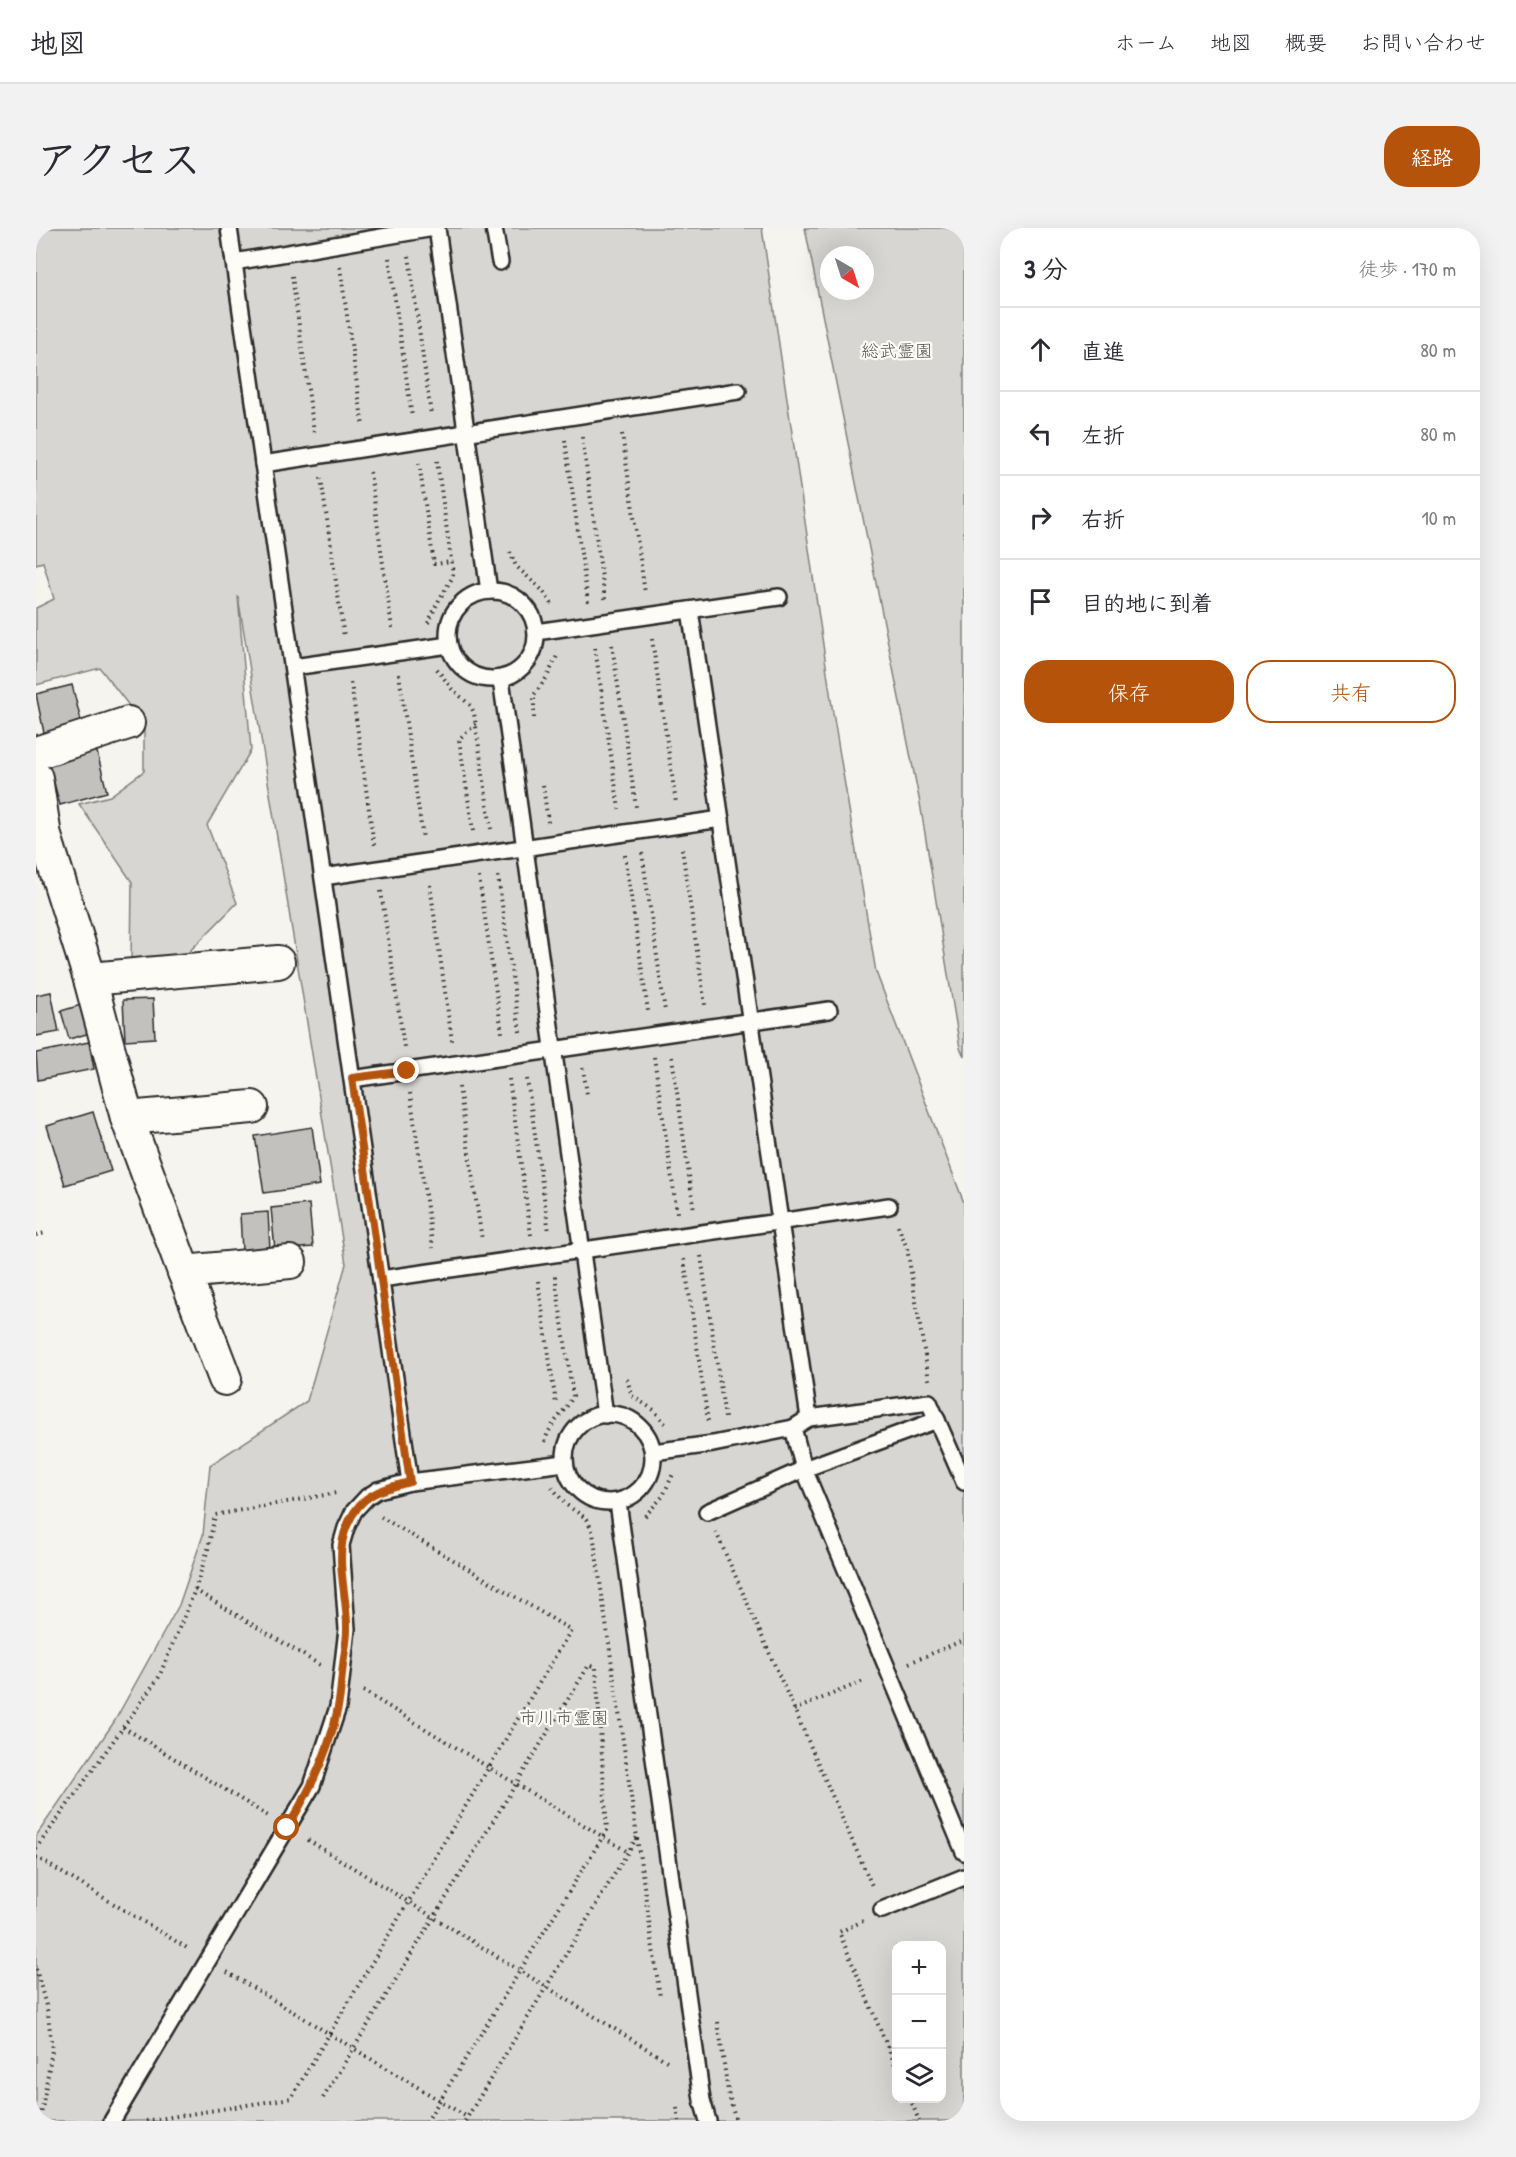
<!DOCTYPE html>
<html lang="ja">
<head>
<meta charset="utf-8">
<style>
  body { margin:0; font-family:"Patrick Hand","Klee One",sans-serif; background:#f2f2f3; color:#2b2b33 }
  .controls { position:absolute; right:18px; bottom:18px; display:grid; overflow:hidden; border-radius:12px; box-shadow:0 6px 24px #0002 }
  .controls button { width:54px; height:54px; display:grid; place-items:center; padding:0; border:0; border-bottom:2px solid #e1e1e2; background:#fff; color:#2b2b33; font:30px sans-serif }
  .compass { position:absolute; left:784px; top:18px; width:54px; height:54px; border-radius:50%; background:#fff; box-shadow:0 6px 24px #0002; rotate:141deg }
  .stop { position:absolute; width:18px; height:18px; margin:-14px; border:4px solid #b45309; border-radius:50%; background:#fff }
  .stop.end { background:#b45309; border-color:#fff; box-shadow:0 2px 6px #0008 }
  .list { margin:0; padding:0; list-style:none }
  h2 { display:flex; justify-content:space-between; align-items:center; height:78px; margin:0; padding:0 24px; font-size:26px }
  h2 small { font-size:20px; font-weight:400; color:#7c7c81 }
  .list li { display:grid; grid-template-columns:39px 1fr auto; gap:18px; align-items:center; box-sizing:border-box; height:84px; padding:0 24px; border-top:2px solid #e1e1e2 }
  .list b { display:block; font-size:22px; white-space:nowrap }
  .list em { font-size:20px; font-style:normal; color:#7c7c81 }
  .actions { display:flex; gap:12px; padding:18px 24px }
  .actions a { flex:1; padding:14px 0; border:2px solid #b45309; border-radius:24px; text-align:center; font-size:21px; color:#b45309 }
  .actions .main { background:#b45309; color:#fff }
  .icon { flex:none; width:33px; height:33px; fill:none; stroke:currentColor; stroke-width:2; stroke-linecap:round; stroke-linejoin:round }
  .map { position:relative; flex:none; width:928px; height:1893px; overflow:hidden; border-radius:24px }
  header { display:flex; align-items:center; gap:36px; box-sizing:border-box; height:84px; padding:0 30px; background:#fff; border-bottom:2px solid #e1e1e2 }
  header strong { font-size:28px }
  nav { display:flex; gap:33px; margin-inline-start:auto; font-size:21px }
  .intro { display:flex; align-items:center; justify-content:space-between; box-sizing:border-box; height:144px; padding:0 36px }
  h1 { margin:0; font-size:42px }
  .button { padding:15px 27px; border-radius:24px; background:#b45309; color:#fff; font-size:21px; font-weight:700 }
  main { display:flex; gap:36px; padding:0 36px }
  aside { flex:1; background:#fff; border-radius:24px; box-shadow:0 6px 24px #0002 }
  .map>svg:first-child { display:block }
  .green { fill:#d7d6d2; stroke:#81807e; stroke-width:1.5; fill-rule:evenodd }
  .building { fill:#c2c1be; stroke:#2b2b2b; stroke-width:1.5 }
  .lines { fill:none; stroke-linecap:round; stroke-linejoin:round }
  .service-casing { stroke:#2b2b2b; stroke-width:20 }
  .minor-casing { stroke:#2b2b2b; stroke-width:36 }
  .path { stroke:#2b2b2b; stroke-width:4; stroke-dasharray:1.5 4.5; stroke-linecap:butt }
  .service { stroke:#fdfcf7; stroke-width:15 }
  .minor { stroke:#fdfcf7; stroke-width:32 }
  .route { stroke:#b45309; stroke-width:8 }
  .labels { text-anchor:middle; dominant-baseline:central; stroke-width:4.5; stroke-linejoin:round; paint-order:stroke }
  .park-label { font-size:18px; fill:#565655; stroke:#fdfcf7 }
</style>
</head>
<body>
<header>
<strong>地図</strong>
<nav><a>ホーム</a><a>地図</a><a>概要</a><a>お問い合わせ</a></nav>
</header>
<div class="intro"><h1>アクセス</h1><a class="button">経路</a></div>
<main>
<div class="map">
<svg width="928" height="1893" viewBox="0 0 928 1893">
  <rect width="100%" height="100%" fill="#f5f4ef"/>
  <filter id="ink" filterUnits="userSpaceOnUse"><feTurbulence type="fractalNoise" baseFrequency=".0167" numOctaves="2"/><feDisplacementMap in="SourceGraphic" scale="12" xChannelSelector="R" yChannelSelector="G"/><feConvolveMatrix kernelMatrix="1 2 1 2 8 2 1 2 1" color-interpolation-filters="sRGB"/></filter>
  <g filter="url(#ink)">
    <g class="green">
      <path d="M0 0H726L797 485 840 744 928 975V1893H0V1608L78 1494 143 1377 167 1307 174 1237 271 1173 310 1036 202 368 215 522 171 597 201 675 144 733 95 737 96 654 43 576 74 568 108 543V497L64 440 0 457V380L18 371 7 334 0 336ZM860 1718H906V1870H860Z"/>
      <path d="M769 0H928V828L924 820 884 575ZM793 27H829V63H793Z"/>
    </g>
    <g class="building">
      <polygon points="36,457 47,501 9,510 0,466"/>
      <polygon points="60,520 71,564 24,577 12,533"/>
      <polygon points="15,764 23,804 0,808 0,767"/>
      <polygon points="117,771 119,810 89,812 87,772"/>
      <polygon points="45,777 54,805 33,811 25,783"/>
      <polygon points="53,814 58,841 2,852 0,825"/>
      <polygon points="57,884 75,943 29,957 11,898"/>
      <polygon points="276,899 284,957 228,965 219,908"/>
      <polygon points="273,976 277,1019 239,1022 235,980"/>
      <polygon points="232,984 234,1022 206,1023 204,986"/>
    </g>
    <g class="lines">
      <defs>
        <g id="service">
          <polyline points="193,0 374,1254"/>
          <polyline points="401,0 453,363"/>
          <polyline points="458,0 464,34"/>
          <polyline points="198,34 398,0"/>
          <polyline points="227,236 702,163"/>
          <circle cx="456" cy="407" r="44"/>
          <polyline points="654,382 773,1190 757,1200"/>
          <polyline points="500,404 743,369"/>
          <polyline points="257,439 413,417"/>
          <polyline points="465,451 569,1187"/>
          <polyline points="287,649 685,591"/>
          <polyline points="316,851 793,782"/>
          <polyline points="345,1051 853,978"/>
          <circle cx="573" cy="1230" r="44"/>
          <polyline points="773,1190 893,1174 928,1254"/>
          <polyline points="617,1224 677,1216 757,1200 768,1241 928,1624"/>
          <polyline points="582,1274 666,1872 672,1893"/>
          <polyline points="671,1284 768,1241 901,1192"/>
          <polyline points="846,1682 928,1649"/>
          <polyline points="76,1893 276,1558 302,1479 311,1401 305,1317 310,1300 318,1283 331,1269 342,1262 374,1254 529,1235"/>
        </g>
        <g id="minor">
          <polyline points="0,525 92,495"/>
          <polyline points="0,550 9,608 54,751 91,890 148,1044 254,1034"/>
          <polyline points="54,751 242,734"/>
          <polyline points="91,890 216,879"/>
          <polyline points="148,1044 189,1151"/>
        </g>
      </defs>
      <use href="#service" class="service-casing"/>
      <use href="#minor" class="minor-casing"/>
      <g class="path">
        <polyline points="373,28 395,187"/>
        <polyline points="353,30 376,189"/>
        <polyline points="304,39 327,198"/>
        <polyline points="256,48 278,204"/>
        <polyline points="586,206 609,365"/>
        <polyline points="546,209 569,371"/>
        <polyline points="529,212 552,374"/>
        <polyline points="383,235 398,336 416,334"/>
        <polyline points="334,244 356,400"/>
        <polyline points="285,250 308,409"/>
        <polyline points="474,324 480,338 507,363 517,378"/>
        <polyline points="392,395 403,372 416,350 417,345 401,233"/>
        <polyline points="616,411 640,575"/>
        <polyline points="576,417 600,579"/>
        <polyline points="559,420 583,581"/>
        <polyline points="401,441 416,461 435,478 438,485 455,601"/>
        <polyline points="363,446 387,611"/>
        <polyline points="315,455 338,617"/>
        <polyline points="498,490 498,467 511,449 522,426"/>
        <polyline points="507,557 512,594"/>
        <polyline points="437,603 423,511 440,496"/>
        <polyline points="646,621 669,777"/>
        <polyline points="606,625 629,783"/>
        <polyline points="589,627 612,783"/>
        <polyline points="462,648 484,804"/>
        <polyline points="443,649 466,805"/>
        <polyline points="394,657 416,813"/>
        <polyline points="345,663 368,819"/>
        <polyline points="618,829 641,985"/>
        <polyline points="636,829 658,982"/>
        <polyline points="547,840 551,866"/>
        <polyline points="473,851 495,1007"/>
        <polyline points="491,851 513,1004"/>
        <polyline points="423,859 446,1012"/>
        <polyline points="374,865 397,1020"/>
        <polyline points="862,998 871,1020 893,1152"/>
        <polyline points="0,1007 10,1005"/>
        <polyline points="665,1028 689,1190"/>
        <polyline points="648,1031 672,1193"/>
        <polyline points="502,1053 520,1176"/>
        <polyline points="591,1151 596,1168 618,1182 631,1198"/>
        <path d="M509 1214C513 1195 529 1185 537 1168L519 1048"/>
        <polyline points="516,1259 529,1276 551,1291 557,1305 624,1769"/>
        <polyline points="609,1288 627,1268 637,1246"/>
        <polyline points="680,1304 837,1660"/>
        <polyline points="159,1362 284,1437"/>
        <polyline points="873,1435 928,1412"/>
        <polyline points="327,1463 592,1624"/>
        <polyline points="758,1482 830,1452"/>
        <polyline points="87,1499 232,1588"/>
        <polyline points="272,1612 634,1835"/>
        <polyline points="0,1621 123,1449 159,1362 172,1321 179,1287 300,1265"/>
        <polyline points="0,1629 151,1720"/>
        <polyline points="827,1693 803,1704 860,1839"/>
        <polyline points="0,1741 12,1785 16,1822 4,1893"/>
        <polyline points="191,1744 431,1889"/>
        <polyline points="682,1794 692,1864 700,1893"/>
        <polyline points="287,1870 553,1437 560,1440 571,1602 391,1893"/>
        <polyline points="874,1870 883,1893"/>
        <polyline points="641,1880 643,1893"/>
        <polyline points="110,1893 255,1870 535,1402 345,1289"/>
        <polyline points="429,1893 601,1609"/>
      </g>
      <use href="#service" class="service"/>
      <use href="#minor" class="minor"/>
    </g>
  </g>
  <g class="lines" filter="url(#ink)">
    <path class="route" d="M251 1600C274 1563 294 1522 302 1479 305 1465 305 1451 307 1438 308 1426 311 1414 311 1402 312 1368 297 1330 311 1298 324 1266 343 1262 374 1254L316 850 371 843"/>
  </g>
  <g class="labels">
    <g class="park-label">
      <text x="861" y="122">総武霊園</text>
      <text x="528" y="1489">市川市霊園</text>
    </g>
  </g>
</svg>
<div class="controls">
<button>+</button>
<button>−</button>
<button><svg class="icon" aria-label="layers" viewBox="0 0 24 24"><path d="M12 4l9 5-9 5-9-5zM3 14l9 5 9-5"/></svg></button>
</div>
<svg class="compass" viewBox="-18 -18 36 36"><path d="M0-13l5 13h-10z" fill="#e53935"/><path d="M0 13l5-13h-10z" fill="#7c7c81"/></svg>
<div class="stop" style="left:251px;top:1600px"></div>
<div class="stop end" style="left:371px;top:843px"></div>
</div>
<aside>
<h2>3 分<small>徒歩 · 170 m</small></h2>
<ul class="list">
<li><svg class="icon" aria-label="ahead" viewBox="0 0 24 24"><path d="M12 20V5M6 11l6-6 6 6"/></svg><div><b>直進</b></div><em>80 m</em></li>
<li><svg class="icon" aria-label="left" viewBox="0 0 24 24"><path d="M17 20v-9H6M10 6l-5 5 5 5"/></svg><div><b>左折</b></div><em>80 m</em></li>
<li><svg class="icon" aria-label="right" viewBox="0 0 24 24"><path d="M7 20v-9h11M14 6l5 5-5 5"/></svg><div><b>右折</b></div><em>10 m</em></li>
<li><svg class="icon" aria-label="arrive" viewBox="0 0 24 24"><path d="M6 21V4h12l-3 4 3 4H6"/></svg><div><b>目的地に到着</b></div></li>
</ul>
<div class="actions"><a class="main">保存</a><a>共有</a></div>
</aside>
</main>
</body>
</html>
